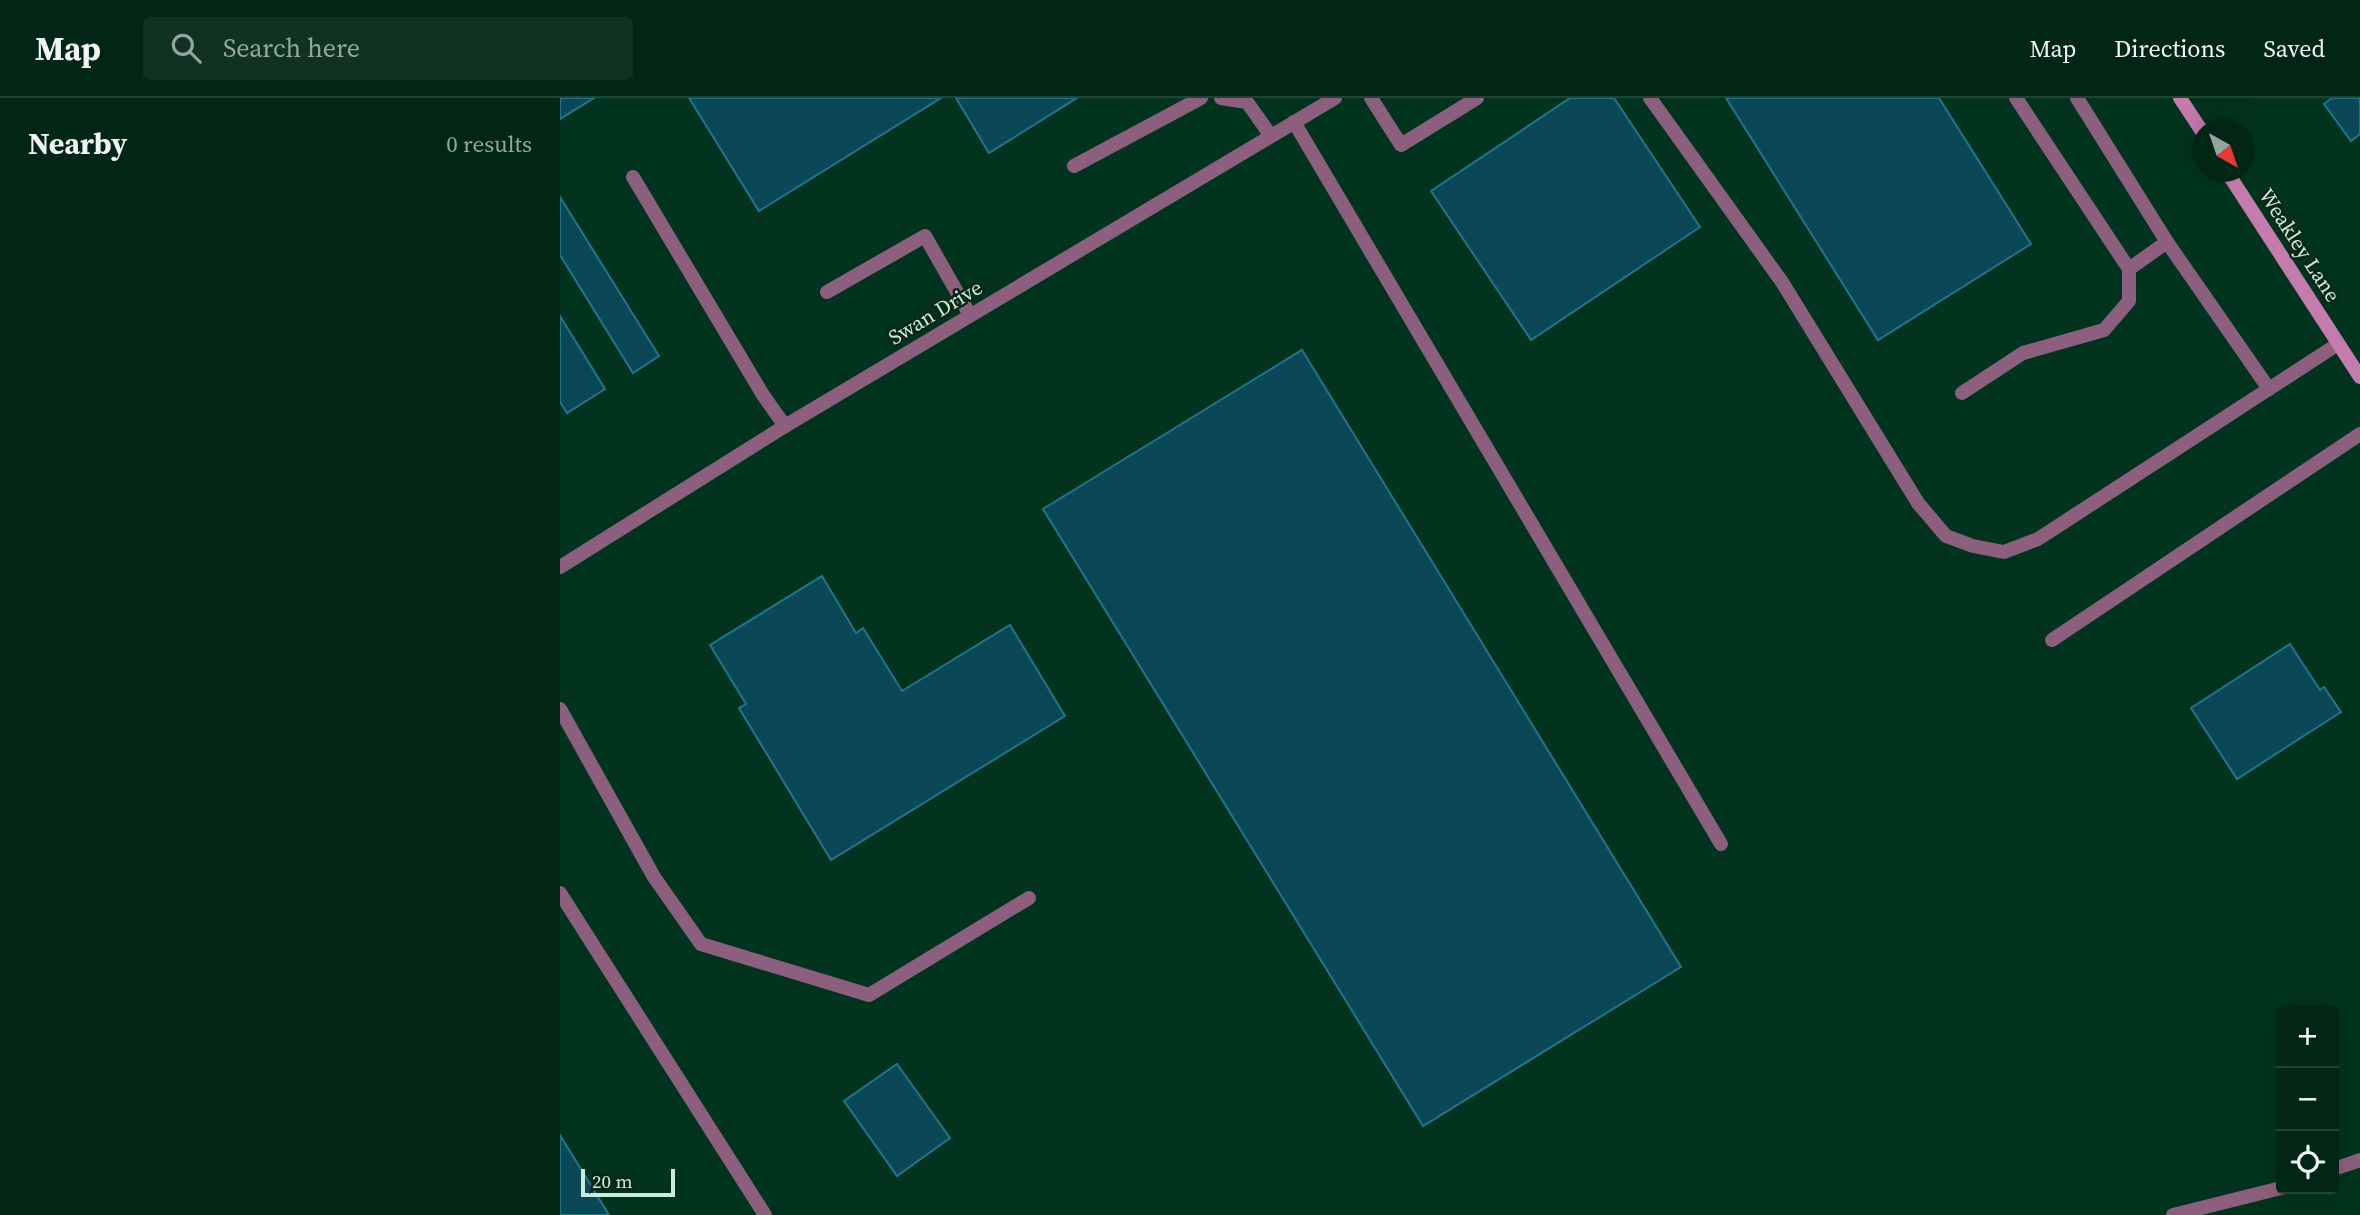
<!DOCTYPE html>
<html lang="en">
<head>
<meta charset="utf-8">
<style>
  body { margin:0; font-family:"Source Serif 4",serif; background:#103223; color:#f1f3f6 }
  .controls { position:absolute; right:21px; bottom:21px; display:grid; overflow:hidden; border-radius:7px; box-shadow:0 7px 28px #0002 }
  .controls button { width:63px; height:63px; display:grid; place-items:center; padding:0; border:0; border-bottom:2px solid #234335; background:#022616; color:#f1f3f6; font:35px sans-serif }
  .compass { position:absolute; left:1632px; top:21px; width:63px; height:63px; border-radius:50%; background:#022616; box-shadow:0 7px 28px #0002; rotate:140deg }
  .scale { position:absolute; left:21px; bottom:18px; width:94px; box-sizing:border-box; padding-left:7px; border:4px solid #c7efd7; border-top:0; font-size:19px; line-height:24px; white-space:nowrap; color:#c7efd7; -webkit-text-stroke:5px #0b2619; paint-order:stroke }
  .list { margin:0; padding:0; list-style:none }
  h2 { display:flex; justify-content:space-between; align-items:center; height:91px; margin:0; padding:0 28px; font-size:30px }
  h2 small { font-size:23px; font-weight:400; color:#96a5a1 }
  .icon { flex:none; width:38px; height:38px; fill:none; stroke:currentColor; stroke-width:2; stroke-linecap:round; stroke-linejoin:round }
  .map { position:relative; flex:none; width:1800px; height:1117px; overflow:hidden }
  header { display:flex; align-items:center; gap:42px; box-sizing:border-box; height:98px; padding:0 35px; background:#022616; border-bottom:2px solid #234335 }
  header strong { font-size:33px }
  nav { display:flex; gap:38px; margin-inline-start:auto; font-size:24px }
  .search { width:490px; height:63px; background:#103223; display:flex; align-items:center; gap:18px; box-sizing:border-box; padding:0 24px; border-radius:7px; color:#96a5a1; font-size:26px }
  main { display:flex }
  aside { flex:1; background:#022616 }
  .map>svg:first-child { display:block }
  .building { fill:#0b4857; stroke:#22758b; stroke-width:2 }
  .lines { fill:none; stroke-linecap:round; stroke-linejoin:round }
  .service { stroke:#8d5f7e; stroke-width:14 }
  .minor { stroke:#8d5f7e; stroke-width:14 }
  .secondary { stroke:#c47cad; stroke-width:14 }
  .labels { text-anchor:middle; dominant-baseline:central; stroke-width:5; stroke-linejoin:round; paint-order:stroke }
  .street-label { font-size:21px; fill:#c7efd7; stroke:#0b2619 }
</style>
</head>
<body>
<header>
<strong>Map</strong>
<div class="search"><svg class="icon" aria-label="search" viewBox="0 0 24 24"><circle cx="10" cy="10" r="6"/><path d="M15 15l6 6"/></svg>Search here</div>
<nav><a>Map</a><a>Directions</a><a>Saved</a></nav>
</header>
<main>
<aside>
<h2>Nearby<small>0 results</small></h2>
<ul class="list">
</ul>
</aside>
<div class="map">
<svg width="1800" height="1117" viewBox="0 0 1800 1117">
  <rect width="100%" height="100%" fill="#02331e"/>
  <g class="building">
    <polygon points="0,0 34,0 0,21"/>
    <polygon points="129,0 381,0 199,113"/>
    <polygon points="396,0 517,0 429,55"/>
    <polygon points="1010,0 1054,0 1140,129 971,242 871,93"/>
    <polygon points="1166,0 1379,0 1471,146 1318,242"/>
    <polygon points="1772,0 1800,0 1800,36 1791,43 1764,6"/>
    <polygon points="0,99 99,258 73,275 0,157"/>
    <polygon points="0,218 45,291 7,315 0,304"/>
    <polygon points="742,252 1121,869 863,1028 483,411"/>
    <polygon points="262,478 296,535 303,530 342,593 450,527 505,618 271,762 179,610 186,606 150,547"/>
    <polygon points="1730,546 1760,592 1764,589 1781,614 1677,681 1631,610"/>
    <polygon points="337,966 390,1040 337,1078 284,1003"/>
    <polygon points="0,1037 49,1117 0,1117"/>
  </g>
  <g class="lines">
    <g class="service">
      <polyline points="661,0 687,4 711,38"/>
      <polyline points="811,0 841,47 917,0"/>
      <polyline points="1090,0 1222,184 1358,405 1386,438 1413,448 1444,454 1478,441 1778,246"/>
      <polyline points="1456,0 1569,171"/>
      <polyline points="1517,0 1607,144"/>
      <polyline points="734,24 1161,746"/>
      <polyline points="514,68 641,0"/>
      <polyline points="73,79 203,297 225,328"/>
      <polyline points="267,194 365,138 410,217"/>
      <polyline points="1402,295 1463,255 1544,232 1569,203 1569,171 1607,144 1709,291"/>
      <polyline points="1492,542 1800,336"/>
      <polyline points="0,611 94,779 141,846 309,897 469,800"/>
      <polyline points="0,795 205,1117"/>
    </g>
    <g class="minor">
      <polyline points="0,469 225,328 775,0"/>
      <polyline points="1774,1071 1800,1062"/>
      <polyline points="1613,1117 1721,1090"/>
    </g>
    <g class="secondary">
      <polyline points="1620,0 1643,35"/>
      <polyline points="1667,74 1800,279"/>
    </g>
  </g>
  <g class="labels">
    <g class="street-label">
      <text transform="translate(1740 147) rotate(57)">Weakley Lane</text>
      <text transform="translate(375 214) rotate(-31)">Swan Drive</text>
    </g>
  </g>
</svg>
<div class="controls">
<button>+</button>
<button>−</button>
<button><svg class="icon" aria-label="locate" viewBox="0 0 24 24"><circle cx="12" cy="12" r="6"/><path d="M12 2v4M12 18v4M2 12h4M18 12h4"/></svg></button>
</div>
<svg class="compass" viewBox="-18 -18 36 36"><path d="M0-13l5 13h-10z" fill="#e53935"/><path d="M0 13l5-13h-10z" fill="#96a5a1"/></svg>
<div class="scale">20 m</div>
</div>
</main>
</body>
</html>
